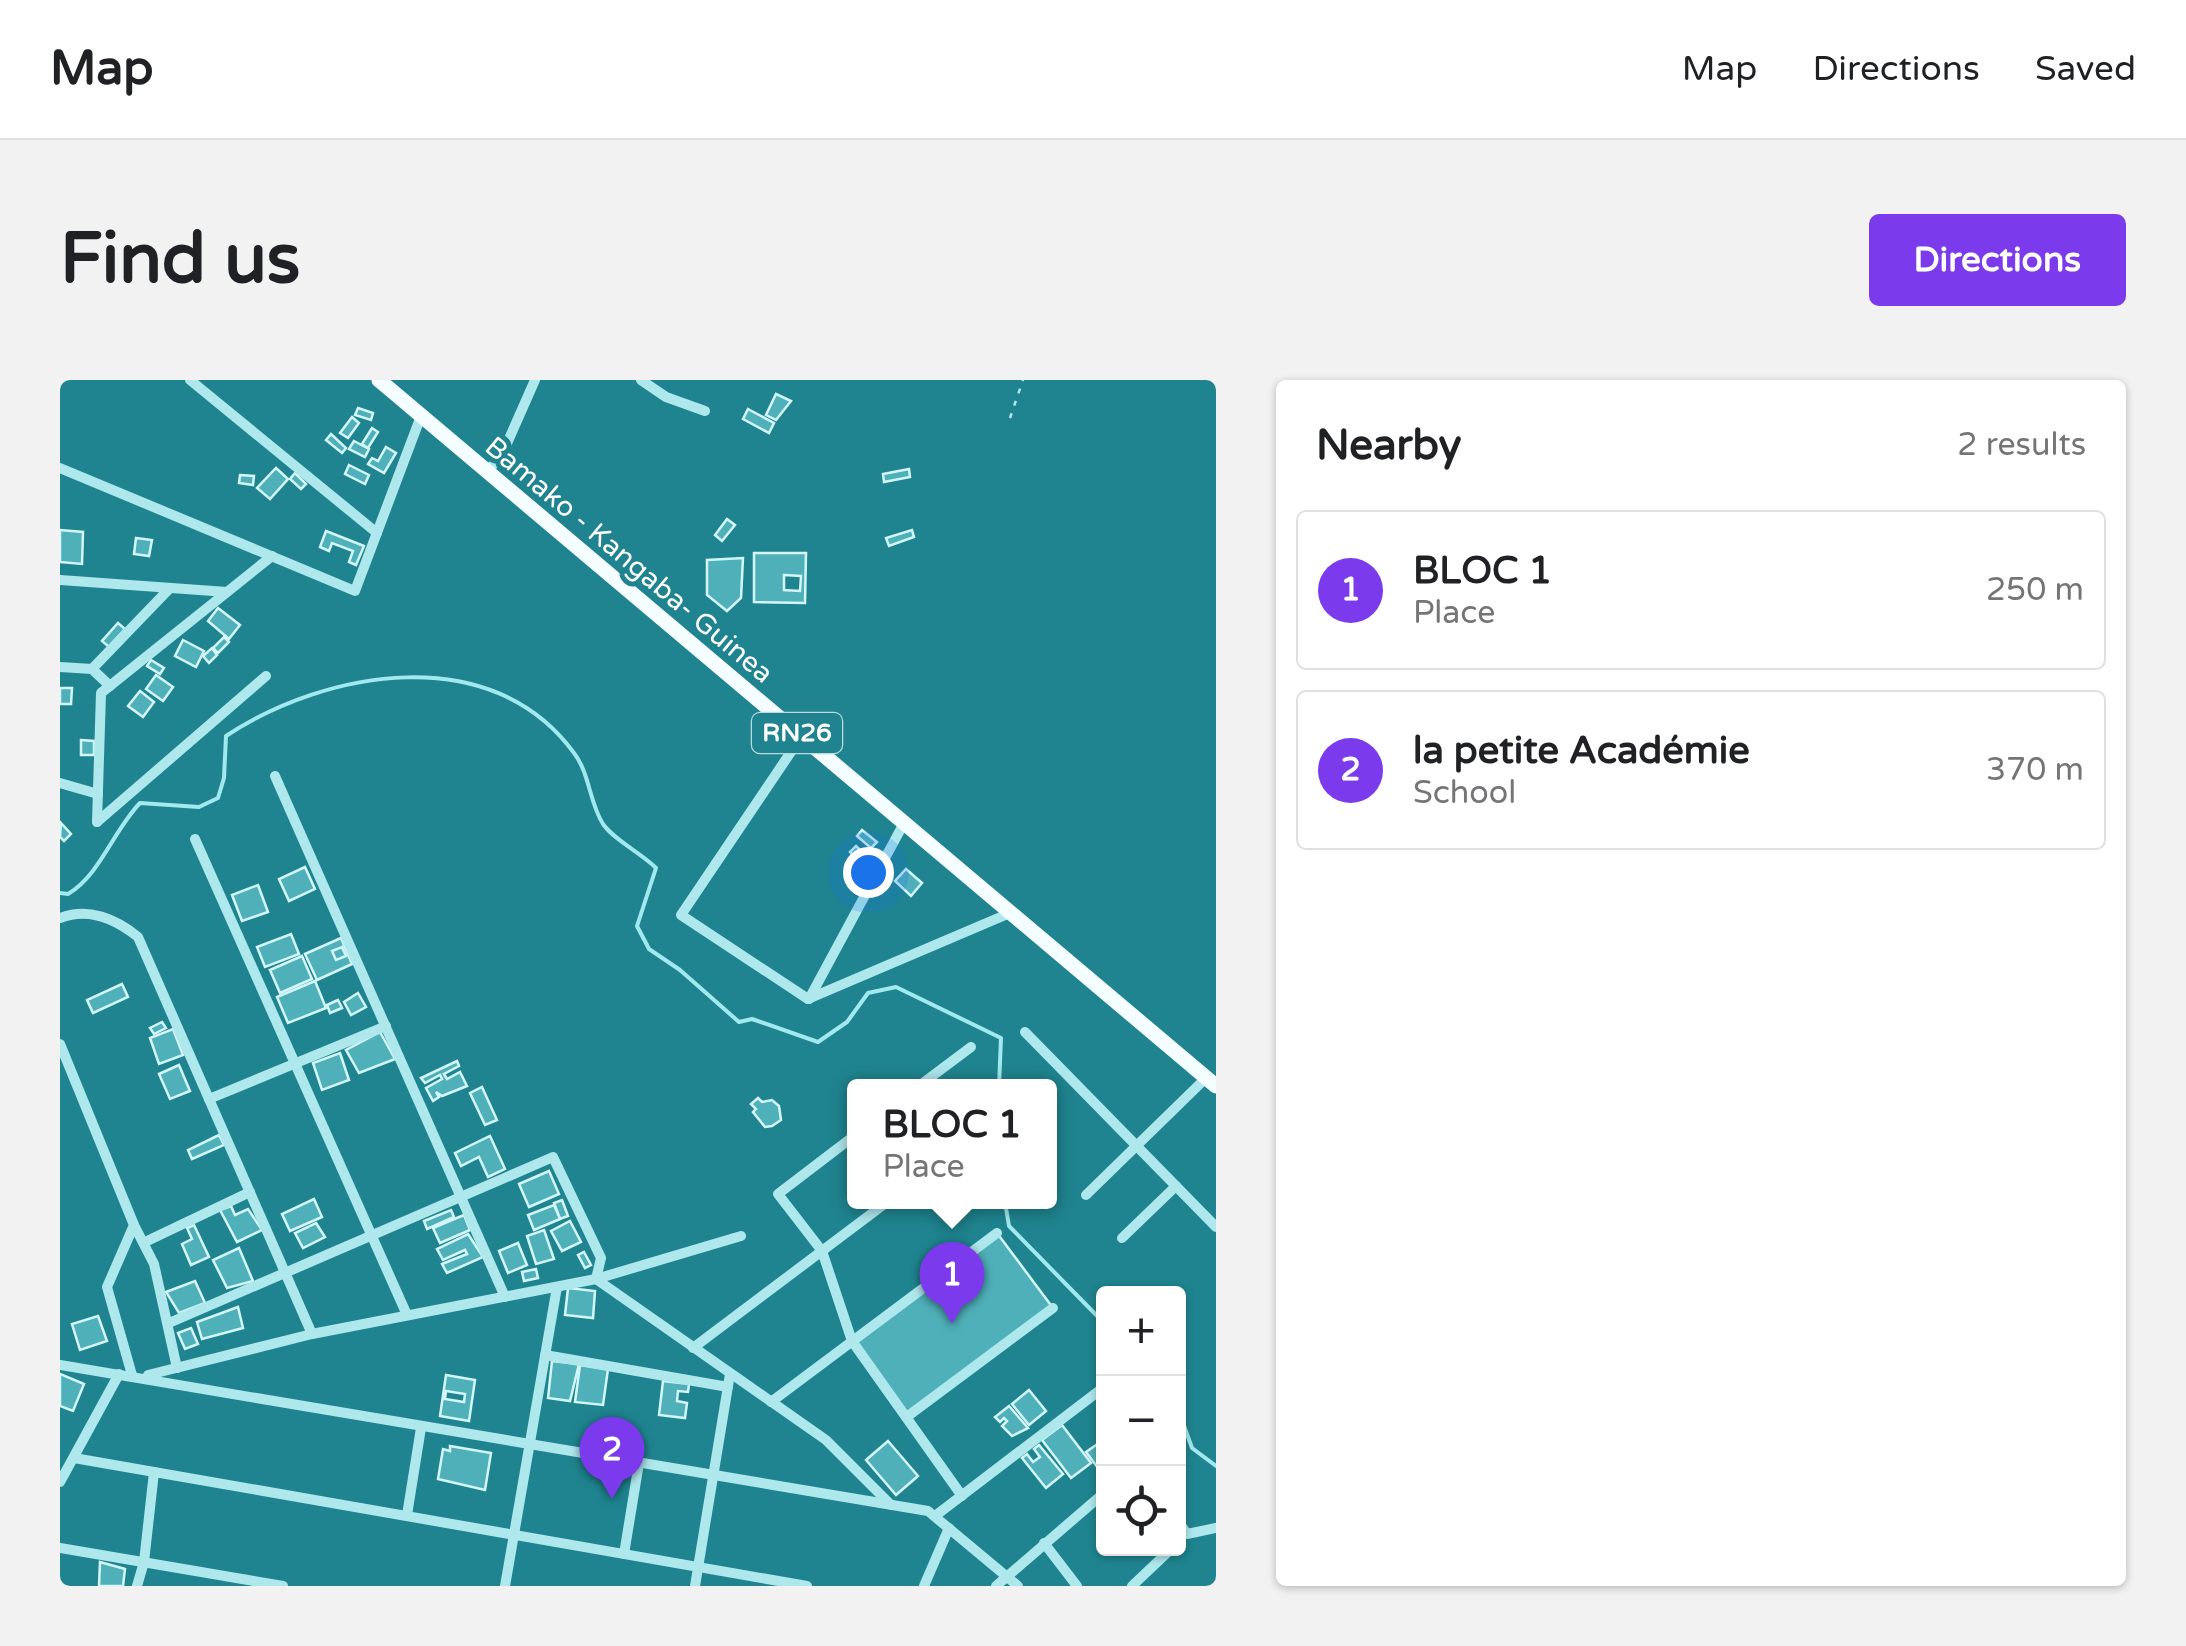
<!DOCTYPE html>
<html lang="en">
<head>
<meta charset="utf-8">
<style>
  body { margin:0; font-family:"Varela Round",sans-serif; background:#f2f2f2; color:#202124 }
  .controls { position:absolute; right:30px; bottom:30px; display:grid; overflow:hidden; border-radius:10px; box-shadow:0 2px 8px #0004 }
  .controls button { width:90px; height:90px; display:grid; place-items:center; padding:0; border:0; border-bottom:2px solid #e0e0e0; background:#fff; color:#202124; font:50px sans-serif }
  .you { position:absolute; left:808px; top:492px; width:35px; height:35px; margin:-25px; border:8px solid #fff; border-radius:50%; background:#1a73e8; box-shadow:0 0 0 15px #1a73e833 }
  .badge { display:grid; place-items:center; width:65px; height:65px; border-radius:50%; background:#7c3aed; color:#fff; font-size:32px; font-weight:700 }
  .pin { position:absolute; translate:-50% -82px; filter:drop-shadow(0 2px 5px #0008) }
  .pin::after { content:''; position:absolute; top:52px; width:35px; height:30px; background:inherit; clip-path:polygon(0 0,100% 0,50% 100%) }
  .popup { position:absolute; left:787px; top:699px; width:210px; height:130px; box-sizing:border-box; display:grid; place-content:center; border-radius:10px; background:#fff; filter:drop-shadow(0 2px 8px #0005); font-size:32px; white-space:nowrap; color:#757577 }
  .popup b { font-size:38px; color:#202124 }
  .popup::after { content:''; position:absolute; left:50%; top:100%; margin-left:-20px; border:20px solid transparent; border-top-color:#fff }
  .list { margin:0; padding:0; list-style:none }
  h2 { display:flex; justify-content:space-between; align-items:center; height:130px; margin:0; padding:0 40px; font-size:42px }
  h2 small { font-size:32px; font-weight:400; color:#757577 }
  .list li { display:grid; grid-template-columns:65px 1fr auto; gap:30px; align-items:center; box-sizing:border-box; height:160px; margin:0 20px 20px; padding:0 20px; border:2px solid #e0e0e0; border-radius:10px }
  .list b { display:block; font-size:38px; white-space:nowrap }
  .list p { margin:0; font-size:32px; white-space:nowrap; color:#757577 }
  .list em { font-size:32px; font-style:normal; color:#757577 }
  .icon { flex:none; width:55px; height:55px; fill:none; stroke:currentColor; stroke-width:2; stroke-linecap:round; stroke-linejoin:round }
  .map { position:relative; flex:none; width:1156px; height:1206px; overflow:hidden; border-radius:10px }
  header { display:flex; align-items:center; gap:60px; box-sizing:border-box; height:140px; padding:0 50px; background:#fff; border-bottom:2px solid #e0e0e0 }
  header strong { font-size:48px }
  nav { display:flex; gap:55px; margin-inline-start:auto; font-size:35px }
  .intro { display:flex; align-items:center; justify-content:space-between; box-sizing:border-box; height:240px; padding:0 60px }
  h1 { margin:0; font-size:70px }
  .button { padding:25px 45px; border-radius:10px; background:#7c3aed; color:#fff; font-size:35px; font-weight:700 }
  main { display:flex; gap:60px; padding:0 60px }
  aside { flex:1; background:#fff; border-radius:10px; box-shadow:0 2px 8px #0004 }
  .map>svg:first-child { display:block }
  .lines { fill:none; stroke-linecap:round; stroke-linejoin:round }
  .stream { stroke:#a1e9ee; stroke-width:4 }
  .building { fill:#4fb0b9; stroke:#d3f6f9; stroke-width:2.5; fill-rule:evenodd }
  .path { stroke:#aee8ed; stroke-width:2.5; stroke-dasharray:5 8; stroke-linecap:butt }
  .minor { stroke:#aee8ed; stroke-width:10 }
  .primary { stroke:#f4fdff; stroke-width:15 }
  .labels { text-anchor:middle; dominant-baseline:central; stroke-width:10; stroke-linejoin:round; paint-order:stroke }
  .shield { fill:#1f848f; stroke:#bcdadd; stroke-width:2.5 }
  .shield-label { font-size:25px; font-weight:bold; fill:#fff }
  .street-label { font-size:28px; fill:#fff; stroke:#1f848f }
</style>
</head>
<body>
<header>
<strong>Map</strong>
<nav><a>Map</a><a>Directions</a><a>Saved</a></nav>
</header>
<div class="intro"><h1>Find us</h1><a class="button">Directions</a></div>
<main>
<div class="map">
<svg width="1156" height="1206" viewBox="0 0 1156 1206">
  <rect width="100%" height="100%" fill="#1f848f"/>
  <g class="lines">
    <g class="stream">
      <path d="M0 513 8 514C40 495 53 451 80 423L139 427 158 418 164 398 166 356C266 290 432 260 514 373 530 394 529 422 543 444 554 460 581 473 596 488L577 546 589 569 620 590 679 642 692 639 758 662 787 642 808 613 836 607 941 658 939 706"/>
      <polyline points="945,822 949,846 1044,943"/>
      <polyline points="1118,1029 1132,1068 1156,1086"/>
    </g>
  </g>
  <g class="building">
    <polygon points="716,14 731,21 716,40 706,35"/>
    <polygon points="298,28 313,33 311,40 295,35"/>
    <polygon points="688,29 714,43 709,53 683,39"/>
    <polygon points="292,37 299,43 288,58 280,53"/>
    <polygon points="312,48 318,52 308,68 302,64"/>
    <polygon points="271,54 286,68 282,73 266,60"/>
    <polygon points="294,61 309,69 305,77 289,69"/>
    <polygon points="326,67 336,73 324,93 308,84 312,78 318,81"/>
    <polygon points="289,85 309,95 305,104 285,94"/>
    <polygon points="216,88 228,99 210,119 197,108"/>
    <polygon points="849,89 850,97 824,102 823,94"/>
    <polygon points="235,93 246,104 241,109 230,99"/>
    <polygon points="180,95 194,96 193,105 179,103"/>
    <polygon points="667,139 675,145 662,161 655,155"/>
    <polygon points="0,150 23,152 22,184 0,182"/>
    <polygon points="852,150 854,157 829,166 826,158"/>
    <polygon points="266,151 304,166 296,185 289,182 293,171 272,163 269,171 260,167"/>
    <polygon points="76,158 92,160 89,176 74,174"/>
    <path d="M694 173H746L745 223 694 222ZM724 195 741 196 740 211 724 210Z"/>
    <polygon points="683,178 681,218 667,231 647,215 647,180"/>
    <polygon points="158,228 180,245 169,259 148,241"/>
    <polygon points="58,243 65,249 49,267 42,261"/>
    <polygon points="164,257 169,262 158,273 153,268"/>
    <polygon points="123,260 144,271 136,287 115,276"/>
    <polygon points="152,268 157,275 149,283 143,276"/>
    <polygon points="91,280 104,288 100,294 87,286"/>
    <polygon points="96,295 113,307 103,321 86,309"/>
    <polygon points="0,308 12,308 11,324 0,324"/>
    <polygon points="80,311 94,322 83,337 68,326"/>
    <polygon points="21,360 34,361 34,375 21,375"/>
    <polygon points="1,443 11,454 4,461 0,457"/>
    <polygon points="802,450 817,462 811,468 797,456"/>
    <polygon points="796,466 807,477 801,483 790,472"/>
    <polygon points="245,487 255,509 229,521 219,499"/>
    <polygon points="846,489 862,503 851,516 835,501"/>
    <polygon points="198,505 208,532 182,541 172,515"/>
    <polygon points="231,554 239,574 205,587 197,567"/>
    <polygon points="281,558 292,584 257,600 245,574"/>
    <polygon points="282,567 286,576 276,580 272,571"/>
    <polygon points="242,576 252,599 220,613 210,590"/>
    <polygon points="255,601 266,628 228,643 217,617"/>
    <polygon points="62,604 68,617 33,633 27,620"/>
    <polygon points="298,613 306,627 291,635 284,622"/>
    <polygon points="278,620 282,628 270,633 267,625"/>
    <polygon points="102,642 106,648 94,654 90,648"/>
    <polygon points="113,649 123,675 99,684 90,658"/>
    <polygon points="320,652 335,679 299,693 286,670"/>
    <polygon points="280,673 289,700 262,710 253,683"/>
    <polygon points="397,681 399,686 384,694 387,699 400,692 407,706 382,716 376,712 379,717 373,721 366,708 382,699 380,695 365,703 361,698"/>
    <polygon points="119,685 130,711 110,719 99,694"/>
    <polygon points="422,707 437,740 425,745 410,713"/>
    <polygon points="698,718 702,722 712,720 719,726 721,740 712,746 705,747 693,732 696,729 691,724"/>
    <polygon points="159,755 164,765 132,779 128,770"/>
    <polygon points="430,756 445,789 428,797 419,777 401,786 395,773"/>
    <polygon points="489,791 499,814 469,827 459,804"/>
    <polygon points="254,819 262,837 230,851 222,834"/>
    <polygon points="502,820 508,836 500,839 494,823"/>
    <polygon points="494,825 500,839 474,850 468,835"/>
    <polygon points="171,826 175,835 188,829 202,850 177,862 160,830"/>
    <polygon points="391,830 394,837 367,849 364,841"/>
    <polygon points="404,835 410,850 380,863 373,848"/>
    <polygon points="510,841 521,862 502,871 491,851"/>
    <polygon points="256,843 265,857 243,868 235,853"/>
    <polygon points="134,845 149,877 131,885 122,864 132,859 127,848"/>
    <polygon points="484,850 494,879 476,884 467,856"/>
    <polygon points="937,853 993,928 848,1036 792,961"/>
    <polygon points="408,854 423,877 387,893 382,884 407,874 405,870 383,880 377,869"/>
    <polygon points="458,863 467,885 448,893 439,871"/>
    <polygon points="179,868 193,901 167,908 153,880"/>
    <polygon points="524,872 531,885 525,888 518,875"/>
    <polygon points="476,889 478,898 464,901 462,892"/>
    <polygon points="135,901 145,923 119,933 106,912"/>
    <polygon points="508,908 535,911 533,938 505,935"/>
    <polygon points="178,927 183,948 142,959 137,942"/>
    <polygon points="38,936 47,961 20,970 12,944"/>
    <polygon points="131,948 138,964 125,969 118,953"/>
    <polygon points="492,981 519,984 510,1021 488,1018"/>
    <polygon points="520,985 548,989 543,1025 515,1022"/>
    <polygon points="0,994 24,1004 13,1031 0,1026"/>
    <path d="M386 995 415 1000 409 1041 380 1036ZM386 1011 405 1014 404 1022 385 1019Z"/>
    <polygon points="603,1001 629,1004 628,1012 618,1011 617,1021 627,1023 625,1038 599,1035"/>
    <polygon points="969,1010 986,1031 969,1045 952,1024"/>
    <polygon points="949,1026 968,1048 952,1056 942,1046 947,1041 944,1038 940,1042 935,1037"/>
    <polygon points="1002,1045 1031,1083 1011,1098 982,1060"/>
    <polygon points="828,1061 858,1096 836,1115 806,1080"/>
    <polygon points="1039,1063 1044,1069 1044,1096 1026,1072"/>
    <polygon points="979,1065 1003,1094 986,1108 962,1078 967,1074 973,1082 980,1077 974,1069"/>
    <polygon points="390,1066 431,1073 425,1110 378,1099 383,1069 390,1071"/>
    <polygon points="40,1182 65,1189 63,1206 39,1206"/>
  </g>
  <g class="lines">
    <polyline class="path" points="950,38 963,0"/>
    <g class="minor">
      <polyline points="130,0 317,153"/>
      <polyline points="581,0 606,17 645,31"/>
      <polyline points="0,88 295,211 361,36"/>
      <polyline points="426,92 441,77 475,0"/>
      <polyline points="0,200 167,212"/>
      <polyline points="0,287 32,289 50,306"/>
      <polyline points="32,289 110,208"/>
      <polyline points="741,357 621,535 748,619"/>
      <polyline points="215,396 445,917"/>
      <polyline points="0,403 38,414"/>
      <polyline points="37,442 41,313 212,176"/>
      <polyline points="37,442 206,296"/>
      <polyline points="135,459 347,935"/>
      <path d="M0 538C28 527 56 539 78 557L252 954"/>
      <polyline points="748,619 950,533"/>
      <polyline points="749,619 844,443"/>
      <polyline points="965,652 1156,847"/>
      <polyline points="0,664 74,845 47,907 72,995"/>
      <polyline points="859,706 911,667"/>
      <polyline points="149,719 326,646"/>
      <polyline points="794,756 718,814 762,871 792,961 902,1116"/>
      <polyline points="1026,815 1146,698"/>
      <polyline points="74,845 94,884 117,988"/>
      <polyline points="1062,858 1116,806"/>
      <polyline points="85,862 190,812"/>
      <polyline points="536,899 766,1060 831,1125"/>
      <polyline points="109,943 493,777 541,878 536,899"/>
      <polyline points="633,968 827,822"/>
      <polyline points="485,975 668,1007"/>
      <polyline points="0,985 868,1131 958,1206"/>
      <polyline points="88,995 252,954 536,899 681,856"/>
      <polyline points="711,1022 937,853"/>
      <polyline points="848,1036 993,928"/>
      <polyline points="14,1078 747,1206"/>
      <polyline points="0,1102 59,994"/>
      <polyline points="347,1135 361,1048"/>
      <polyline points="875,1136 1044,1007"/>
      <polyline points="1118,1141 1127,1154 1156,1148"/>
      <polyline points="984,1163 1017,1206"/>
      <polyline points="0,1168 223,1206"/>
      <polyline points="564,1174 579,1083"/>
      <polyline points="77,1206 84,1182 94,1092"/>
      <polyline points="445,1206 497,907"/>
      <polyline points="635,1206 670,994"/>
      <polyline points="864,1206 889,1148"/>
      <polyline points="936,1206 1044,1113"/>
      <polyline points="1072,1206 1112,1168"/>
    </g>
    <polyline class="primary" points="319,0 1156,706"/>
  </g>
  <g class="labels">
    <rect class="shield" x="692" y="333" width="90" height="40" rx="8"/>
    <g class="shield-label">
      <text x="737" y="353">RN26</text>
    </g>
    <g class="street-label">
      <text transform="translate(569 180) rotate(40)">Bamako - Kangaba- Guinea</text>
    </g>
  </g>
</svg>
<div class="controls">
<button>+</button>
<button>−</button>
<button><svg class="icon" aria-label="locate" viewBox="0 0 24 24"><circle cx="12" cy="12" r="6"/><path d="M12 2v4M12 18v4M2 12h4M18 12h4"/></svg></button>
</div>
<div class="you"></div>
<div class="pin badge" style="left:892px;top:944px">1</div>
<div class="popup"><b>BLOC 1</b>Place</div>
<div class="pin badge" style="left:552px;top:1119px">2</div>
</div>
<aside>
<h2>Nearby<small>2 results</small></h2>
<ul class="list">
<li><span class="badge">1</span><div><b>BLOC 1</b><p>Place</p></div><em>250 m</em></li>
<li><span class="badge">2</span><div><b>la petite Académie</b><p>School</p></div><em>370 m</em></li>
</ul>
</aside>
</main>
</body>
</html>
